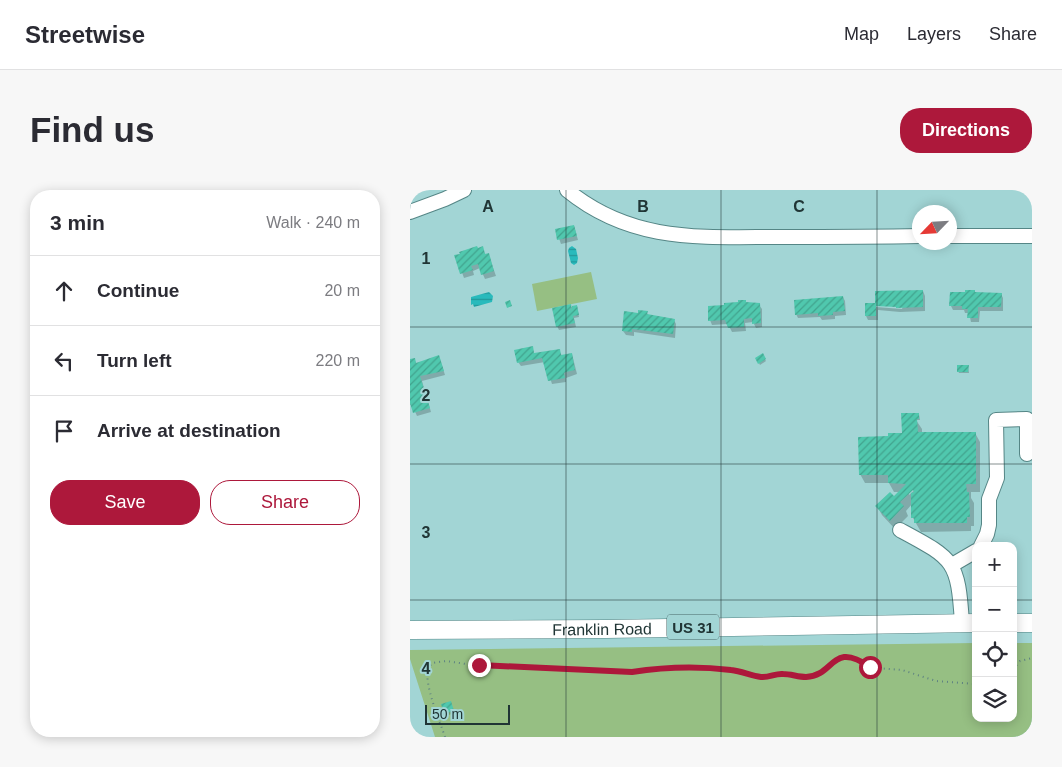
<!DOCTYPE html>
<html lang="en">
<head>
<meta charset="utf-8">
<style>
  body { margin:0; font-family:Helvetica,sans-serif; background:#f7f7f7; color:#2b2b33 }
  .controls { position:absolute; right:15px; bottom:15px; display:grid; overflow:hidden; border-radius:10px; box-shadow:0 2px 12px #0003 }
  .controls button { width:45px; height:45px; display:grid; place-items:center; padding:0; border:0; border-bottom:1px solid #e1e1e2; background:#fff; color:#2b2b33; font:25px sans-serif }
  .compass { position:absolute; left:502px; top:15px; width:45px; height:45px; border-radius:50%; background:#fff; box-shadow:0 2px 12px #0003; rotate:245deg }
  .scale { position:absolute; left:15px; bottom:12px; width:85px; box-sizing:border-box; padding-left:5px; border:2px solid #203535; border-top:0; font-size:14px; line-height:18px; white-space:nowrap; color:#203535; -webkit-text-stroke:4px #a2d5d5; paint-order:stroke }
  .stop { position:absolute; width:15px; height:15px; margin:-11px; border:4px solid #ad183b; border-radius:50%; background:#fff }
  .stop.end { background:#ad183b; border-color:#fff; box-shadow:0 1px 5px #0008 }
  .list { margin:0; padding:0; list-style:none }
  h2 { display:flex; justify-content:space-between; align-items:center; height:65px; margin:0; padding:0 20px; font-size:21px }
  h2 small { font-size:16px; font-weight:400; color:#7c7c81 }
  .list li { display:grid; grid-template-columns:32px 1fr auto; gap:15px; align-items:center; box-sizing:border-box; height:70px; padding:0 20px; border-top:1px solid #e1e1e2 }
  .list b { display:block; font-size:19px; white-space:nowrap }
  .list em { font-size:16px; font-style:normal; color:#7c7c81 }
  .actions { display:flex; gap:10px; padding:15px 20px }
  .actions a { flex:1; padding:11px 0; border:1px solid #ad183b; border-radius:20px; text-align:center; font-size:18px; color:#ad183b }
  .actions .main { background:#ad183b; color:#fff }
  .icon { flex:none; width:28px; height:28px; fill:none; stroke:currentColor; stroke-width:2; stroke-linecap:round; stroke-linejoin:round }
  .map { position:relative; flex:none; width:622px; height:547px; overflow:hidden; border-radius:20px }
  header { display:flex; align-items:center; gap:30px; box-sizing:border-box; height:70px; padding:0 25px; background:#fff; border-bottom:1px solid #e1e1e2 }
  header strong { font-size:24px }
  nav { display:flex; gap:28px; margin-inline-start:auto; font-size:18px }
  .intro { display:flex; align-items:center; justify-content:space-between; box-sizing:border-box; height:120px; padding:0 30px }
  h1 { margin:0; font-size:35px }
  .button { padding:12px 22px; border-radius:20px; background:#ad183b; color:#fff; font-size:18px; font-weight:700 }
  main { display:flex; gap:30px; padding:0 30px }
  aside { flex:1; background:#fff; border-radius:20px; box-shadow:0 2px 12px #0003 }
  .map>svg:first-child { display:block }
  .grass { fill:#96bf83 }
  .water { fill:url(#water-rules) }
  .shadow { fill:#0003; fill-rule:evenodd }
  .building { fill:url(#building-hatch) }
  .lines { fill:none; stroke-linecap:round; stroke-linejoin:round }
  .minor-casing { stroke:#558686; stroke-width:16 }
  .major-casing { stroke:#558686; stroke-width:19 }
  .path { stroke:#5e8282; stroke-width:2; stroke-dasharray:1 4; stroke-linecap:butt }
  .minor { stroke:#fff; stroke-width:14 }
  .major { stroke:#fff; stroke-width:18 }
  .route { stroke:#ad183b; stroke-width:6 }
  .grid { fill:none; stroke:#203535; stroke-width:1; stroke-opacity:0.55 }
  .labels { text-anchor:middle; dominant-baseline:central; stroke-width:4; stroke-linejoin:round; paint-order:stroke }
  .shield { fill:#a2d5d5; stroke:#476565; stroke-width:1 }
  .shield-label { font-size:15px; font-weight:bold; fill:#203535 }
  .street-label { font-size:16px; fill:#203535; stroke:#a2d5d5 }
  .grid-label { font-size:16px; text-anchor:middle; font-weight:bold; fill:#203535; stroke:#a2d5d5; stroke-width:4; stroke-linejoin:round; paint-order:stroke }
</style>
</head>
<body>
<header>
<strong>Streetwise</strong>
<nav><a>Map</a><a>Layers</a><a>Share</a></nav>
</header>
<div class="intro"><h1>Find us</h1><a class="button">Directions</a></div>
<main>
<aside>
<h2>3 min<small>Walk · 240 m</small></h2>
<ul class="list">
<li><svg class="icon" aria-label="ahead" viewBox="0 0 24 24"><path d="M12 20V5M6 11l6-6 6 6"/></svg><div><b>Continue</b></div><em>20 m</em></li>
<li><svg class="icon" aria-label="left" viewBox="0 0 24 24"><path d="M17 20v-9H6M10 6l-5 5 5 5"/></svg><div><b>Turn left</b></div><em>220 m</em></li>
<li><svg class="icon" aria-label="arrive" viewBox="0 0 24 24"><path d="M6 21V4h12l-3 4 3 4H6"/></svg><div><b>Arrive at destination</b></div></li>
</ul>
<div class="actions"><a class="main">Save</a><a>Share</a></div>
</aside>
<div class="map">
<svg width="622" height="547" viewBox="0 0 622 547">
  <defs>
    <pattern id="water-rules" width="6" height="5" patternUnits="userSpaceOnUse" patternTransform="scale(1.25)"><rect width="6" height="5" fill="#29babc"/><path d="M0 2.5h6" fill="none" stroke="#23989a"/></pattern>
    <pattern id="building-hatch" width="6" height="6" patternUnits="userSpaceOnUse" patternTransform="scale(1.25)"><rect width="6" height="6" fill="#50c8ae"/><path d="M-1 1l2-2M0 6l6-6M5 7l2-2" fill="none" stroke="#42a38e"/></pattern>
  </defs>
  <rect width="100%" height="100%" fill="#a2d5d5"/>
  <g class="grass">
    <polygon points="181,82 187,109 127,121 122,94"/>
    <polygon points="566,453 566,528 603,528 603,453 622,453 622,547 25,547 0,469 0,460"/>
  </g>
  <g class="water">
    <polygon points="162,56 166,59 168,68 167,73 164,75 161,73 158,61 159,58"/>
    <polygon points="79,102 83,106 82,112 64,117 63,114 61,115 61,107"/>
  </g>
  <g class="shadow">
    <polygon points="164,36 168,50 151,54 146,40"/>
    <polygon points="72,58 76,65 80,69 86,86 75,89 70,78 63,81 64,85 54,88 46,66"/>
    <path d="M513 101 515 106V121L490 122 468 120V130H458L456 126V114H466ZM466 115 493 116 492 119 466 117Z"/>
    <polygon points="565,103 591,104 593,108 593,121 570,121 569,132 561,132 559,123 555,123 554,120 543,120 541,116"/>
    <polygon points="433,107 435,111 436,125 425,126 425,129 412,130 410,127 388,128 386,124"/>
    <polygon points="336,114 349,115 352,119 352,137 346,138 343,132 335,133 336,141 322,142 318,134 302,135 300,130"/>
    <polygon points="167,116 169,127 164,128 166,137 149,140 147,136 161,117"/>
    <polygon points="237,123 239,126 264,130 266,134 265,148 224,142 224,146 216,145 213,141 229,124"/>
    <polygon points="122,158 125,165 149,160 152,166 162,164 167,184 156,188 156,192 142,194 135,172 111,176 108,172"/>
    <polygon points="352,165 356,171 350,175 346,168"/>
    <polygon points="29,166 35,185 12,191 21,222 7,226 2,215 0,215 0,171 4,169 7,174"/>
    <polygon points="558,176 559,183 549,183 548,181"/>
    <path d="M509 224 510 230H506L512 239V244L565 243 570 252V302H561V308L564 313V336H561V341L511 342 503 328 502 314 496 321 498 326 485 339 472 325 467 316 484 308 489 302H484L479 293H455L450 284 479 248 493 244ZM508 297 499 305V302Z"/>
    <polygon points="41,514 44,523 36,526 32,515"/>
  </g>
  <g class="building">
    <polygon points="164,35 167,46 147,50 145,39"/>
    <polygon points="67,56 68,58 73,56 75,64 79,63 84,81 71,85 68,74 61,76 63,80 50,84 44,65 50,64 49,62"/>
    <polygon points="513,100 513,117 486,118 486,117 466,116 466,126 455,126 455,113 465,113 465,101"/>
    <polygon points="555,100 565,100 565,102 592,103 591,117 568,117 568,128 557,128 558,119 552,119 552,116 539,116 540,102 555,102"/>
    <polygon points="433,106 435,121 423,122 423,125 408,126 408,123 385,125 384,110"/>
    <polygon points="100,110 102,116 97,118 95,112"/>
    <polygon points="328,110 336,110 336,112 350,113 351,133 342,134 342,128 334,129 334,137 318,138 315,130 298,131 298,116 314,115 314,113 328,112"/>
    <polygon points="161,114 162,122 162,116 167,115 169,125 163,126 165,133 146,137 142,118"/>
    <polygon points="228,120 238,121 237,124 265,129 263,144 222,139 222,142 212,141 214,121 228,123"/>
    <polygon points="123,156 124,163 150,159 151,165 162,163 165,180 156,182 154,183 155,188 138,191 132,168 107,173 104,160"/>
    <polygon points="353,163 356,169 348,174 345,168"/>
    <polygon points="29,165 34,181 10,186 20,218 3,223 0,213 0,169 5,168 6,173"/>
    <polygon points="547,175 559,175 558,182 547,182"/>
    <polygon points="491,223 509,223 509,229 507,229 508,242 566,242 566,294 556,294 557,302 559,302 560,327 557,327 557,333 504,333 504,328 501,328 501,303 504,302 503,300 490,312 494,316 480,331 465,316 480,302 484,306 496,294 478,293 478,285 449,285 448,247 478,246 478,243 492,243"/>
    <polygon points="41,511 44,521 34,524 31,514"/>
  </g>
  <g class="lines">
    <defs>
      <g id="minor">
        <path d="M157 0C222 53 291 47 368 47 415 47 462 47 510 46"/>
        <polyline points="0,22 35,9 54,0"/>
        <polyline points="540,46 622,46"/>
        <path d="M490 340C544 369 548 370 552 433"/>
        <polyline points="571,356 577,344 579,335 579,309 587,288 586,230 617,229 617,264"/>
        <polyline points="542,375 566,361"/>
      </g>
      <g id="major">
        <polyline points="603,433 622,433"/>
        <path id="s1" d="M0 440 196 439 566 433"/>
      </g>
    </defs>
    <use href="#minor" class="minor-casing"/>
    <use href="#major" class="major-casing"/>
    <g class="path">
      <polyline points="603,479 610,471 622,468"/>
      <path d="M35 547C30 532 14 494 18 480 18 479 21 474 22 473L36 471 56 474 222 482 241 479 271 477 322 480 350 487 372 484 399 487 409 483 428 468 439 467 466 478 492 480 526 491 566 494"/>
    </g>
    <use href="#minor" class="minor"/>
    <use href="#major" class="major"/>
  </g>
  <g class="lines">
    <path class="route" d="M69 475 222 482C254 477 288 476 321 480 332 481 341 486 351 487 359 488 366 483 373 484 381 484 388 487 396 487 425 486 421 450 460 477"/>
  </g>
  <path class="grid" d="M156 0V547M311 0V547M467 0V547M0 137H622M0 274H622M0 410H566M603 410H622"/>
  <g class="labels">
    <rect class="shield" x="257" y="424.5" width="52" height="25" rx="4"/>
    <g class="shield-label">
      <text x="283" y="437">US 31</text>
    </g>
    <g class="street-label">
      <text stroke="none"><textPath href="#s1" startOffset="192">Franklin Road</textPath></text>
    </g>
  </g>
  <g class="grid-label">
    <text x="78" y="22">A</text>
    <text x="233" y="22">B</text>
    <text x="389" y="22">C</text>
    <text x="16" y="74">1</text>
    <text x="16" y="211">2</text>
    <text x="16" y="348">3</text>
    <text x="16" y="484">4</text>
  </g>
</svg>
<div class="controls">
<button>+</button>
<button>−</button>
<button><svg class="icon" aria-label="locate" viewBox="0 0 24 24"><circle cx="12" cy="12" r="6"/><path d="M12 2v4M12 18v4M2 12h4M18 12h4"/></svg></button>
<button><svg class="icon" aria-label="layers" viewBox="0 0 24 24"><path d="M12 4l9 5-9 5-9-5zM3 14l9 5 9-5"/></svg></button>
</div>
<svg class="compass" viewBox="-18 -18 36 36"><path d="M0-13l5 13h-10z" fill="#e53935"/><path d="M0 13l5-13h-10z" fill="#7c7c81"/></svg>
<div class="scale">50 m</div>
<div class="stop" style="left:460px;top:477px"></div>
<div class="stop end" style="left:69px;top:475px"></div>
</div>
</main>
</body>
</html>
